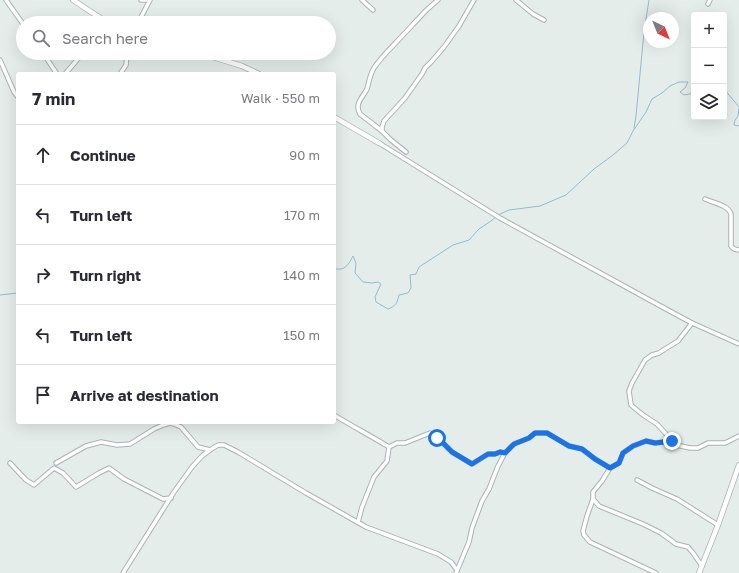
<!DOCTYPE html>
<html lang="en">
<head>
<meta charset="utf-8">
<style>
  body { margin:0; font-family:"Golos Text",sans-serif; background:#f2f2f3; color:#2b2b33 }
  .controls { position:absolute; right:12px; top:12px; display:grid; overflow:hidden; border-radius:4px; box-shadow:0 4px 16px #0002 }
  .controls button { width:36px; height:36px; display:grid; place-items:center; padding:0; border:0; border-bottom:1px solid #e1e1e2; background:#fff; color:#2b2b33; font:20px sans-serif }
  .compass { position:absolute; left:643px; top:12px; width:36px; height:36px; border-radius:50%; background:#fff; box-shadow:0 4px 16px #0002; rotate:137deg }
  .stop { position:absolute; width:12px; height:12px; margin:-9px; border:3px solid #1a73e8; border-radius:50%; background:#fff }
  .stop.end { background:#1a73e8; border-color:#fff; box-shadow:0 1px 4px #0008 }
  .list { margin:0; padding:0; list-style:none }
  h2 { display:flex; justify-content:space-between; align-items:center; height:52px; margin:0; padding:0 16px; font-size:17px }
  h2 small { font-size:13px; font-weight:400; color:#7c7c81 }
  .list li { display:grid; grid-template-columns:26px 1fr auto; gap:12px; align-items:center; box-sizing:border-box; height:60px; padding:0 16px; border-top:1px solid #e1e1e2 }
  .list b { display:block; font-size:15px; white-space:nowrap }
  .list em { font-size:13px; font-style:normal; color:#7c7c81 }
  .icon { flex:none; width:22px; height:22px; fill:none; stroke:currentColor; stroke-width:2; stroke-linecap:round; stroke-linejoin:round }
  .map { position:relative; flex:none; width:739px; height:573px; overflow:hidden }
  .search { position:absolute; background:#fff; box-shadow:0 4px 16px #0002; left:16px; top:16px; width:320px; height:44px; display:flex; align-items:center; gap:10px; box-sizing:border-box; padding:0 14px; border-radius:22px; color:#7c7c81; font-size:15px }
  .panel { position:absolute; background:#fff; box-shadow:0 4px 16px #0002; left:16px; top:72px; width:320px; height:352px; border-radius:4px }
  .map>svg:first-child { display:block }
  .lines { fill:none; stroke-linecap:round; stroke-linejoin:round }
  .stream { stroke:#92bbce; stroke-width:1 }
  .minor-casing { stroke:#a8b5b3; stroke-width:5.5 }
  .tertiary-casing { stroke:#a8b5b3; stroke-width:6 }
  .minor { stroke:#fff; stroke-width:3.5 }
  .tertiary { stroke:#fff; stroke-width:4.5 }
  .route { stroke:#1a73e8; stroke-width:5 }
</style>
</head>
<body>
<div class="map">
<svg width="739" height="573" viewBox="0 0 739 573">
  <rect width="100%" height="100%" fill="#e5edeb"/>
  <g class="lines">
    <g class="stream">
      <polyline points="724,89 739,107"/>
      <polyline points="739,108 738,116 735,120 734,125 739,126"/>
      <polyline points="634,128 636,116 644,32 649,0"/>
      <path d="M334 269C335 269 341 269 341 269 347 268 351 260 353 256L356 263 355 273 363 282 372 283 378 282 381 284 375 297 376 302 388 309C396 306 397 303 399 295L408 293 411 288 410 275 416 274 419 267 453 245 469 240 479 229 491 221 500 214 509 210 540 206 566 195 594 169 613 155 627 143 633 131 646 112 652 99 662 93 670 86 679 82H688L685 88 680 92 684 95 694 93"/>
      <polyline points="0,295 18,293"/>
    </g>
    <defs>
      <g id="minor">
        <polyline points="6,0 23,24"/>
        <polyline points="141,0 146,0"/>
        <polyline points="362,0 373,10"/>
        <polyline points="516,0 533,14 544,20"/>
        <polyline points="708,4 710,0"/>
        <polyline points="138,23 150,0"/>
        <polyline points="43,53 57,74"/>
        <polyline points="0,60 14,92 18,97"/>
        <polyline points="65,74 83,53"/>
        <polyline points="120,74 126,65 127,53"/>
        <path d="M382 131 360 114C354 104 363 97 367 89 369 82 370 74 374 68 381 57 394 45 403 35 409 29 414 23 420 17 425 11 432 5 438 0"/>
        <polyline points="379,143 500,218 666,309 692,323 739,344"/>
        <polyline points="406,152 391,140 382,131 382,127 384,121 405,98 422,74 425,68 432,61 444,47 459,26 474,0"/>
        <path d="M705 199C714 203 728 205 731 214V246L734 249 739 250"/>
        <polyline points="692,323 678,341 665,349 659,353 652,355 645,360 632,383 629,391 631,405 643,415 657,424 676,445 690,448 698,448 708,443 725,443 739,436"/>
        <path d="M334 415C352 426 371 436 389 447L397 443H405L430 433 442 442 452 452 472 464 488 454H495L500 452 505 453 514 444 529 438 535 433H547L569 446 582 449 595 459 610 468"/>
        <polyline points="10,463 26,480 34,485 54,468 63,473 76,487 99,473 109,468 124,479 163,499 171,498"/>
        <polyline points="56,463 86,446 101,442 117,445 130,444 154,429 163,425 170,423 174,424 181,427 198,447 210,450"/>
        <polyline points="637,480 652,488 677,499 718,525"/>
        <polyline points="593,499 599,506 643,524 661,533 676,544 688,547 693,553 702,566"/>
        <polyline points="358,522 362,507 374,477 387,461 389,447"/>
        <polyline points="123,573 174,492 192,467 202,456 210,450 218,445 224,445 238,452 306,493 366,527 438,554 451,562 457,570"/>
        <polyline points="456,573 469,542 472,528 482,501 489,489 498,466 505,453"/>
        <polyline points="656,573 590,542 584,535 583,531 587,516 593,499 593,492 602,481 610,468 619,463 623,453 633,446 646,441 655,443 672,441"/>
      </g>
      <g id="tertiary">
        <polyline points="73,0 108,23"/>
        <polyline points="200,53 242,66 259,74"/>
        <polyline points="334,117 379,143"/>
        <polyline points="699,573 718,525 739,465"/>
      </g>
    </defs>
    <use href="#minor" class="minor-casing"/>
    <use href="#tertiary" class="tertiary-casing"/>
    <use href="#minor" class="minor"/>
    <use href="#tertiary" class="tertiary"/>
  </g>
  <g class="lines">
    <polyline class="route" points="437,438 442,442 452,452 472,464 488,454 495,454 500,452 505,453 514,444 529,438 535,433 547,433 569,446 582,449 595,459 610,468 619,463 623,453 633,446 646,441 655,443 672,441"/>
  </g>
</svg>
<div class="controls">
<button>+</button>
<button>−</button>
<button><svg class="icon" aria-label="layers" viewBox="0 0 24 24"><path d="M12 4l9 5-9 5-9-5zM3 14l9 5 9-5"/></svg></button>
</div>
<svg class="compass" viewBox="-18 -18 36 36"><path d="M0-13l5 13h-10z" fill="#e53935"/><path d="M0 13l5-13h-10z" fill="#7c7c81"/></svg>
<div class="stop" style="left:437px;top:438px"></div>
<div class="stop end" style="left:672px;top:441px"></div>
<div class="search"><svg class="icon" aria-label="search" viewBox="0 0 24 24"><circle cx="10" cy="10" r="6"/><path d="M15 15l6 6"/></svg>Search here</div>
<section class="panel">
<h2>7 min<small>Walk · 550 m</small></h2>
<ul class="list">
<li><svg class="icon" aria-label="ahead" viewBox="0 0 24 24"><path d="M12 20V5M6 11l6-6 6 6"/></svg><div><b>Continue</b></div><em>90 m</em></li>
<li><svg class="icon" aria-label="left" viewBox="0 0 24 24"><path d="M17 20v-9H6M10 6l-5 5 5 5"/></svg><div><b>Turn left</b></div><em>170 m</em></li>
<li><svg class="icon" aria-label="right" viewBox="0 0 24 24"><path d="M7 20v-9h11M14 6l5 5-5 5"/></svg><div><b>Turn right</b></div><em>140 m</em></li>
<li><svg class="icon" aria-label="left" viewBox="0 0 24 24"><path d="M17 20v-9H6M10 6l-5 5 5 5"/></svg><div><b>Turn left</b></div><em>150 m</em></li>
<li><svg class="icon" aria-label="arrive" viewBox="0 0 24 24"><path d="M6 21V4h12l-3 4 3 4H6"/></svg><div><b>Arrive at destination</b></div></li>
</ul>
</section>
</div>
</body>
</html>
